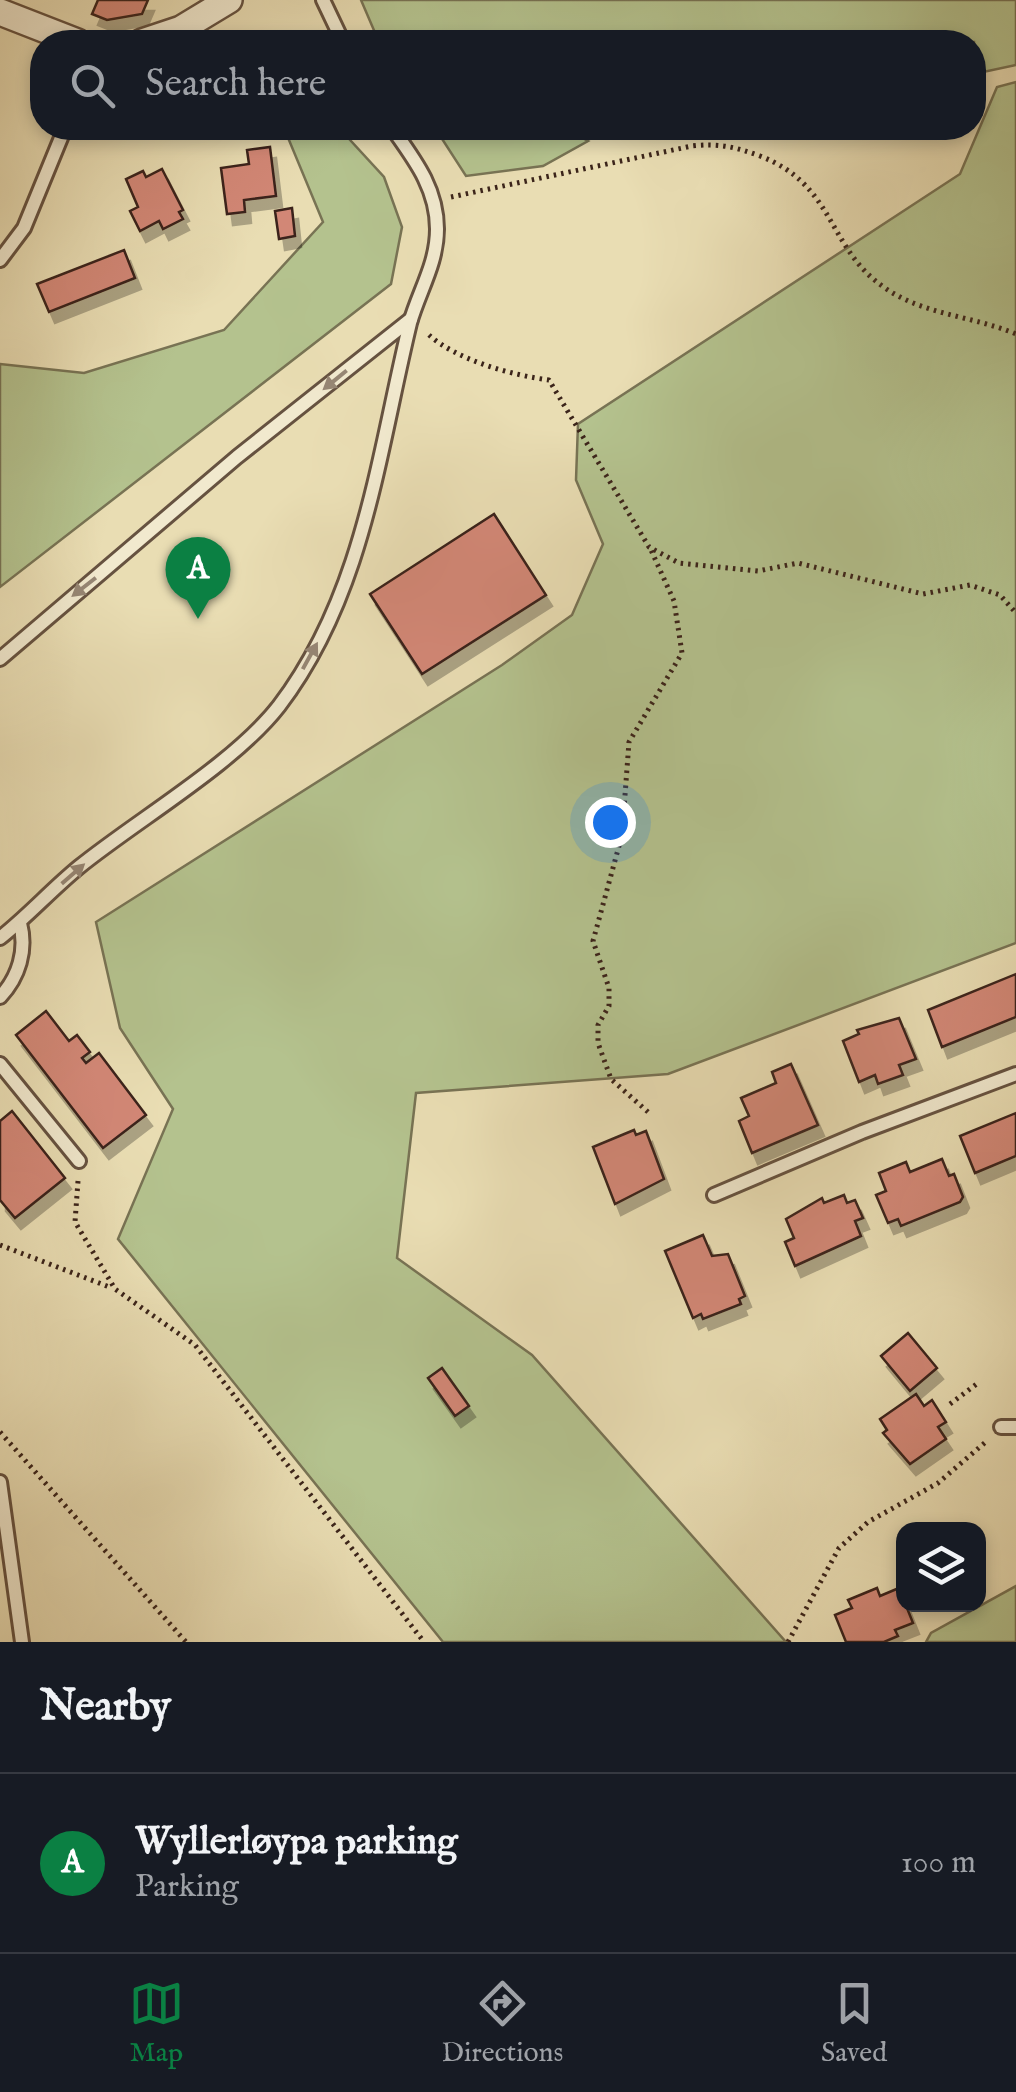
<!DOCTYPE html>
<html lang="en">
<head>
<meta charset="utf-8">
<style>
  body { margin:0; font-family:"IM FELL English",serif; background:#20242c; color:#f1f3f6 }
  .controls { position:absolute; right:30px; bottom:30px; display:grid; overflow:hidden; border-radius:20px; box-shadow:0 5px 15px #0003 }
  .controls button { width:90px; height:90px; display:grid; place-items:center; padding:0; border:0; border-bottom:2px solid #363941; background:#171b24; color:#f1f3f6; font:50px sans-serif }
  .you { position:absolute; left:610px; top:822px; width:35px; height:35px; margin:-25px; border:8px solid #fff; border-radius:50%; background:#1a73e8; box-shadow:0 0 0 15px #1a73e833 }
  .badge { display:grid; place-items:center; width:65px; height:65px; border-radius:50%; background:#0b8043; color:#fff; font-size:32px; font-weight:700 }
  .pin { position:absolute; translate:-50% -82px; filter:drop-shadow(0 2px 5px #0008) }
  .pin::after { content:''; position:absolute; top:52px; width:35px; height:30px; background:inherit; clip-path:polygon(0 0,100% 0,50% 100%) }
  .list { margin:0; padding:0; list-style:none }
  h2 { display:flex; justify-content:space-between; align-items:center; height:130px; margin:0; padding:0 40px; font-size:42px }
  h2 small { font-size:32px; font-weight:400; color:#9ea1a6 }
  .list li { display:grid; grid-template-columns:65px 1fr auto; gap:30px; align-items:center; box-sizing:border-box; height:180px; padding:0 40px; border-top:2px solid #363941 }
  .list b { display:block; font-size:38px; white-space:nowrap }
  .list p { margin:0; font-size:32px; white-space:nowrap; color:#9ea1a6 }
  .list em { font-size:32px; font-style:normal; color:#9ea1a6 }
  .icon { flex:none; width:55px; height:55px; fill:none; stroke:currentColor; stroke-width:2; stroke-linecap:round; stroke-linejoin:round }
  .map { position:relative; flex:none; width:1016px; height:1642px; overflow:hidden }
  .search { position:absolute; background:#171b24; box-shadow:0 5px 15px #0003; left:30px; right:30px; top:30px; height:110px; display:flex; align-items:center; gap:25px; box-sizing:border-box; padding:0 35px; border-radius:40px; color:#9ea1a6; font-size:38px }
  .sheet { height:310px; background:#171b24 }
  nav { display:flex; justify-content:space-around; align-items:center; box-sizing:border-box; height:140px; border-top:2px solid #363941; background:#171b24; font-size:28px; color:#9ea1a6 }
  nav a { display:grid; justify-items:center; gap:5px }
  nav .on { color:#0b8043 }
  .map>svg:first-child { display:block }
  .green { fill:#b4c28e; stroke:#787354; stroke-width:2.5 }
  .building { fill:#d28776; stroke:#3b241a; stroke-width:2.5; filter:url(#shadow) }
  .lines { fill:none; stroke-linecap:round; stroke-linejoin:round }
  .lane-casing { stroke:#665240; stroke-width:18 }
  .street-casing { stroke:#665240; stroke-width:30 }
  .path { stroke:#3b241a; stroke-width:5; stroke-dasharray:2.5 5; stroke-linecap:butt }
  .lane { stroke:#f1e9ce; stroke-width:12 }
  .street { stroke:#f1e9ce; stroke-width:25 }
  .oneway { fill:#968674 }
</style>
</head>
<body>
<div class="map">
<svg width="1016" height="1642" viewBox="0 0 1016 1642">
  <defs>
    <filter id="shadow"><feDropShadow dx="6" dy="11" stdDeviation="0" flood-color="#0004"/></filter>
  </defs>
  <rect width="100%" height="100%" fill="#e9ddb3"/>
  <filter id="stains"><feTurbulence type="fractalNoise" baseFrequency=".002" numOctaves="4"/><feColorMatrix values="0 0 0 0 .2 0 0 0 0 .09 0 0 0 0 .02 0 0 0 .5 -.17"/></filter>
  <radialGradient id="worn" r=".72"><stop offset=".6" stop-color="#630" stop-opacity="0"/><stop offset="1" stop-color="#630" stop-opacity=".3"/></radialGradient>
  <g class="green">
    <polygon points="361,0 1016,0 1016,65 974,74 974,42 379,42"/>
    <polygon points="1016,82 1016,943 668,1074 416,1093 397,1258 532,1355 786,1642 443,1642 118,1239 173,1109 120,1028 96,922 502,665 572,615 603,544 576,480 578,424 960,174 997,87"/>
    <polygon points="284,128 339,128 384,177 402,227 391,284 0,587 0,364 84,373 224,330 323,222"/>
    <polygon points="435,128 564,128 588,141 543,166 466,176"/>
    <polygon points="1016,1586 1016,1642 926,1642 931,1633"/>
  </g>
  <g class="building">
    <polygon points="98,0 148,0 142,14 107,20 92,14"/>
    <polygon points="270,147 276,196 244,200 245,212 227,214 221,168 249,164 247,150"/>
    <polygon points="162,169 183,210 179,212 183,219 163,229 159,221 140,231 130,211 138,207 126,179 143,171 146,177"/>
    <polygon points="292,208 295,236 279,239 275,211"/>
    <polygon points="124,250 135,278 49,312 37,284"/>
    <polygon points="494,514 546,595 422,674 370,594"/>
    <polygon points="1016,974 1016,1017 942,1047 928,1010"/>
    <polygon points="46,1011 69,1041 77,1035 90,1052 82,1058 86,1063 99,1053 146,1115 103,1148 16,1035"/>
    <polygon points="899,1018 916,1059 899,1065 903,1075 878,1084 875,1075 859,1082 843,1041 859,1034 857,1030"/>
    <polygon points="791,1064 818,1125 752,1153 739,1121 749,1116 741,1098 776,1083 772,1072"/>
    <polygon points="12,1111 65,1178 15,1218 0,1200 0,1121"/>
    <polygon points="1016,1113 1016,1156 975,1173 960,1136"/>
    <polygon points="634,1130 636,1135 646,1131 664,1179 615,1204 593,1147"/>
    <polygon points="942,1159 949,1176 954,1174 963,1197 960,1202 901,1226 898,1219 888,1223 876,1195 886,1191 879,1173 906,1162 910,1172"/>
    <polygon points="844,1195 847,1203 855,1200 863,1218 855,1221 861,1236 795,1266 785,1242 794,1238 786,1219 822,1198 824,1203"/>
    <polygon points="703,1235 712,1256 728,1254 745,1296 739,1299 741,1304 703,1319 701,1314 693,1318 665,1251"/>
    <polygon points="908,1333 937,1368 910,1391 881,1356"/>
    <polygon points="442,1368 469,1406 455,1416 428,1378"/>
    <polygon points="916,1394 924,1406 932,1400 946,1422 938,1427 946,1439 910,1464 883,1433 887,1430 880,1419"/>
    <polygon points="877,1588 880,1596 899,1588 913,1623 895,1630 898,1636 884,1642 846,1642 835,1615 852,1608 848,1600"/>
  </g>
  <g class="lines">
    <defs>
      <g id="lane">
        <polyline points="323,0 343,42"/>
        <polyline points="0,260 24,228 65,128"/>
        <polyline points="0,659 237,457 411,319"/>
        <path d="M0 938C28 916 51 890 79 867 137 820 234 764 279 706 364 594 378 455 410 323 419 291 437 264 437 229 437 188 414 159 392 128"/>
        <path d="M0 997C19 977 27 950 20 923"/>
        <polyline points="0,1064 79,1161"/>
        <polyline points="714,1195 862,1132 1016,1074"/>
        <polyline points="1001,1427 1016,1427"/>
        <polyline points="0,1482 22,1642"/>
      </g>
      <g id="street">
        <polyline points="0,12 77,42"/>
        <polyline points="142,42 181,29 229,0"/>
      </g>
    </defs>
    <use href="#lane" class="lane-casing"/>
    <use href="#street" class="street-casing"/>
    <g class="path">
      <path d="M451 197 692 146C718 143 736 147 760 156 836 185 827 249 885 288 924 315 973 316 1016 334"/>
      <path d="M429 335C457 360 511 375 549 380L649 547 679 563 758 571 798 563 923 594 970 585 1000 595 1016 613"/>
      <polyline points="648,1112 611,1079 598,1043 598,1025 609,1006 609,988 593,941 622,835 629,742 682,653 674,601 651,550"/>
      <polyline points="78,1181 75,1222 115,1289 195,1345 424,1642"/>
      <polyline points="0,1245 112,1288"/>
      <polyline points="950,1404 978,1383"/>
      <polyline points="0,1432 186,1642"/>
      <polyline points="788,1642 839,1548 868,1522 938,1483 988,1440"/>
    </g>
    <use href="#lane" class="lane"/>
    <use href="#street" class="street"/>
  </g>
  <defs><path id="oneway-solid" d="M-6-.8H1V-3.2L6.5 0L1 3.2V.8H-6Z" transform="scale(2.5)"/></defs>
  <g class="oneway">
    <use href="#oneway-solid" transform="translate(335 380) rotate(141)"/>
    <use href="#oneway-solid" transform="translate(84 587) rotate(142)"/>
    <use href="#oneway-solid" transform="translate(310 656) rotate(-61)"/>
    <use href="#oneway-solid" transform="translate(73 874) rotate(-41)"/>
  </g>
  <rect width="100%" height="100%" filter="url(#stains)"/>
  <rect width="100%" height="100%" fill="url(#worn)"/>
</svg>
<div class="controls">
<button><svg class="icon" aria-label="layers" viewBox="0 0 24 24"><path d="M12 4l9 5-9 5-9-5zM3 14l9 5 9-5"/></svg></button>
</div>
<div class="you"></div>
<div class="pin badge" style="left:198px;top:619px">A</div>
<div class="search"><svg class="icon" aria-label="search" viewBox="0 0 24 24"><circle cx="10" cy="10" r="6"/><path d="M15 15l6 6"/></svg>Search here</div>
</div>
<section class="sheet">
<h2>Nearby<small></small></h2>
<ul class="list">
<li><span class="badge">A</span><div><b>Wyllerløypa parking</b><p>Parking</p></div><em>100 m</em></li>
</ul>
</section>
<nav>
<a class="on"><svg class="icon" aria-label="map" viewBox="0 0 24 24"><path d="M3 6l6-2 6 2 6-2v14l-6 2-6-2-6 2zM9 4v14M15 6v14"/></svg>Map</a>
<a><svg class="icon" aria-label="directions" viewBox="0 0 24 24"><path d="M12 3l9 9-9 9-9-9zM9 14v-3h6M13 9l2 2-2 2"/></svg>Directions</a>
<a><svg class="icon" aria-label="saved" viewBox="0 0 24 24"><path d="M7 4h10v16l-5-4-5 4z"/></svg>Saved</a>
</nav>
</body>
</html>
